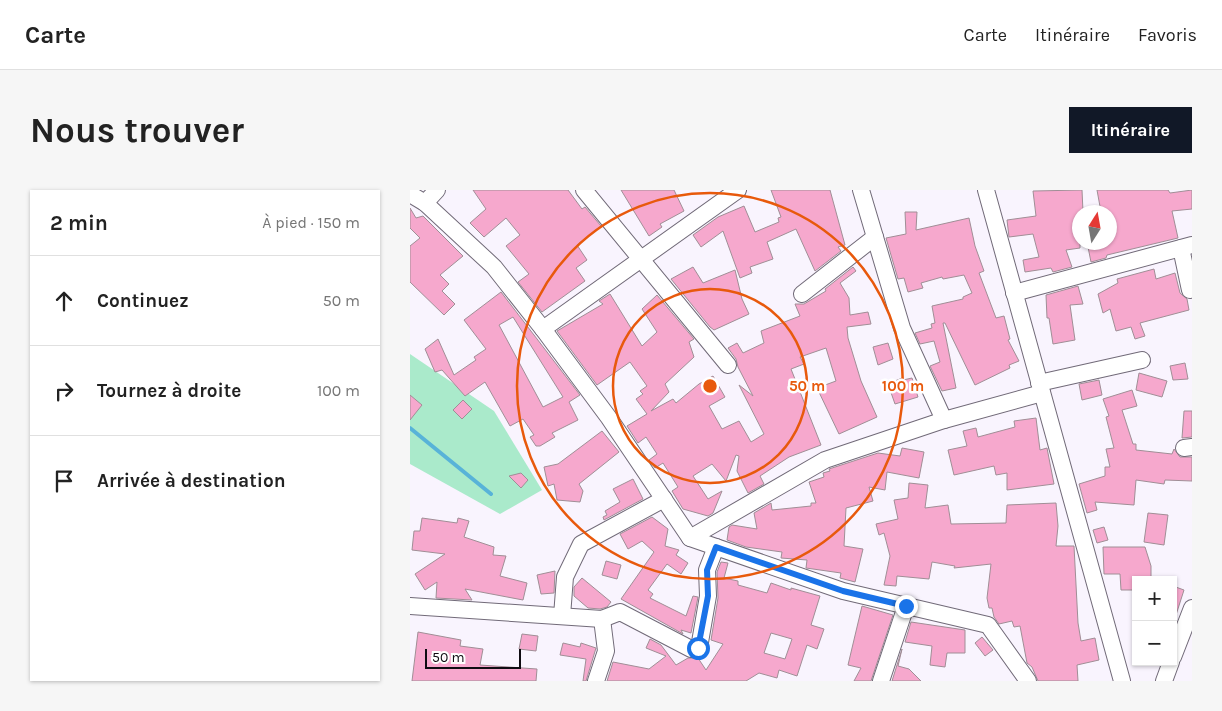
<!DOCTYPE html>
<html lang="fr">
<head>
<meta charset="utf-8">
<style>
  body { margin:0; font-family:Karla,sans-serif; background:#f6f6f6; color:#222 }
  .controls { position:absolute; right:15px; bottom:15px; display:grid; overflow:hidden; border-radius:0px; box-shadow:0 1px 4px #0004 }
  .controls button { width:45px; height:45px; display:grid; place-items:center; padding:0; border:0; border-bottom:1px solid #e0e0e0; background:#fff; color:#222; font:25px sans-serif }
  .compass { position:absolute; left:662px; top:15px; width:45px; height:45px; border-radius:50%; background:#fff; box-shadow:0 1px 4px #0004; rotate:11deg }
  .scale { position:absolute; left:15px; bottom:12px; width:96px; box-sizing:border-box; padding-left:5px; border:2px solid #0f0c12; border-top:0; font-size:14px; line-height:18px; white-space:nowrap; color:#0f0c12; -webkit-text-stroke:4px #fff; paint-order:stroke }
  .stop { position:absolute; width:15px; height:15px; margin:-11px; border:4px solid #1a73e8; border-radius:50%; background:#fff }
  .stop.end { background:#1a73e8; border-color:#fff; box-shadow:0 1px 5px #0008 }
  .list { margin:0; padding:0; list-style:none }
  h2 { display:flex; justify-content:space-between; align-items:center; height:65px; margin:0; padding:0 20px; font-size:21px }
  h2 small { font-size:16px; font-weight:400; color:#767676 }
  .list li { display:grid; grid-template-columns:32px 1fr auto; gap:15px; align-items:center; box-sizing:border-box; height:90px; padding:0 20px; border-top:1px solid #e0e0e0 }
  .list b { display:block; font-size:19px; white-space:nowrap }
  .list em { font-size:16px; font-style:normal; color:#767676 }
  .icon { flex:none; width:28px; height:28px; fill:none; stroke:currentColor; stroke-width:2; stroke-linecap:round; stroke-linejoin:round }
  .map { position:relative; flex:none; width:782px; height:491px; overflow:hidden; border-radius:0px }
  header { display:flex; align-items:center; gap:30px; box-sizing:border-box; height:70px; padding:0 25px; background:#fff; border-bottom:1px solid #e0e0e0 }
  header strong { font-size:24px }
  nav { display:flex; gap:28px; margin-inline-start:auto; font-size:18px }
  .intro { display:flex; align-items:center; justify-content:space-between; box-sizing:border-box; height:120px; padding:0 30px }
  h1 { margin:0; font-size:35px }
  .button { padding:12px 22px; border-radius:0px; background:#111827; color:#fff; font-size:18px; font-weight:700 }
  main { display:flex; gap:30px; padding:0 30px }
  aside { flex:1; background:#fff; border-radius:0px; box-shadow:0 1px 4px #0004 }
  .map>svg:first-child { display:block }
  .green { fill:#aaeacb }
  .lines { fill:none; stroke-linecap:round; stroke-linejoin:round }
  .stream { stroke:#58b3d8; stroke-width:4 }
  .building { fill:#f6a8cd; stroke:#a08e96; fill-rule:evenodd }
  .minor-casing { stroke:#716a78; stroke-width:18 }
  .minor { stroke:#fff; stroke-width:16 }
  .route { stroke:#1a73e8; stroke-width:6 }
  .ring { fill:none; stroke:#e8590c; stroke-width:2.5 }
  .centre { fill:#e8590c; stroke:#fff; stroke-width:2.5 }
  .ring-label { font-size:15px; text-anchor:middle; font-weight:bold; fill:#e8590c; stroke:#fff; stroke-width:5; stroke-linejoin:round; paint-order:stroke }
</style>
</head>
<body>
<header>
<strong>Carte</strong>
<nav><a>Carte</a><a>Itinéraire</a><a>Favoris</a></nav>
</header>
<div class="intro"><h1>Nous trouver</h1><a class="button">Itinéraire</a></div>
<main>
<aside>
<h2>2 min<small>À pied · 150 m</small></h2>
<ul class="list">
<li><svg class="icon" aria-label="ahead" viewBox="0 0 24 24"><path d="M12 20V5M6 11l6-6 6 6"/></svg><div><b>Continuez</b></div><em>50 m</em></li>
<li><svg class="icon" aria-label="right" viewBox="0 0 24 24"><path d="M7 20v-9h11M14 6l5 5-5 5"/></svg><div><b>Tournez à droite</b></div><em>100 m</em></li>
<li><svg class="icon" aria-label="arrive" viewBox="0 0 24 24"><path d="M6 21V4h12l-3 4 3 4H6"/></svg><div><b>Arrivée à destination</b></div></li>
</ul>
</aside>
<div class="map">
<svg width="782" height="491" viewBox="0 0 782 491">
  <rect width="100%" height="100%" fill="#f9f4fe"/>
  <polygon class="green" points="0,164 84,221 132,300 90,324 0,274"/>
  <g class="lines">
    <polyline class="stream" points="0,238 81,304"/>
  </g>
  <g class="building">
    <polygon points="63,0 158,0 172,19 175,17 191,36 167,55 177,70 166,78 175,91 132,122 108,92 119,84 96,56 110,45 96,28 74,47 60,33 76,19"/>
    <polygon points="211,0 264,0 274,21 250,34 252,37 239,46"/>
    <polygon points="361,0 420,0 435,55 428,57 431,61 405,81 386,39 357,52 363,69 340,77 342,83 330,88 313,41 291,57 283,45 308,27 334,16 345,42 369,32 368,28 371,27"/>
    <polygon points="672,0 673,22 670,22 670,58 656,60 662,77 643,82 641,78 615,82 613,70 629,67 623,44 599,47 597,30 626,26 623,1"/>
    <polygon points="687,0 758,0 760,3 782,0 782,19 762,21 768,48 697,65 696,68 681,72 677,52 700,52 700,22 691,22"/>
    <polygon points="0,18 6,28 13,26 53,66 30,85 39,94 32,101 45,114 34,125 0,92 0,56 10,48 0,38"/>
    <polygon points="495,22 507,22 506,40 559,28 565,56 574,81 569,83 586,128 594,126 600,149 598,150 609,171 599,175 600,178 565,195 535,133 533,133 546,198 532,201 520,176 530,172 524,151 510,154 505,143 522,138 521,134 525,133 522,116 553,109 553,107 562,103 554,85 533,89 532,87 511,93 513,98 498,102 494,88 488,89 476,48 496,44"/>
    <polygon points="283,77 293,93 325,80 332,109 339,124 304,140 300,137 261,89"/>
    <polygon points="443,77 446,81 430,93 439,108 440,125 458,122 461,134 437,137 438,148 451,191 467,227 429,244 407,198 426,191 416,158 390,167 394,174 381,179 411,255 379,267 350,286 354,294 338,303 327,281 329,266 326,265 316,291 302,274 283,286 298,309 312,301 303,323 298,326 273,319 262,301 268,297 253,273 245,278 239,270 247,264 236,247 228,253 217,236 237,224 226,209 233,204 230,201 237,196 220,172 187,195 147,141 193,114 189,111 200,104 232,156 247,142 232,119 247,105 284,149 279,152 284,167 255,194 259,202 241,221 263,209 266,213 289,194 303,186 315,207 299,216 312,239 329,231 341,252 354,244 329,195 343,206 328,177 326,169 318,158 327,153 333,163 354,153 351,141 390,126 385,114 394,114 416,101 415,99"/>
    <polygon points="744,79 746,89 765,83 770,103 777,109 779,120 730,133 735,146 725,149 721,137 706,141 700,119 693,123 688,104 708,93 707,89"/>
    <polygon points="668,96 673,114 660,115 665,150 643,154 639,128 637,128 636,105"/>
    <path d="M91 102 170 205 159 212 168 230 142 243 145 247 130 256H126L120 247 124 245 113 229 100 236 75 192 55 206 32 180 25 182 15 159 28 149 44 185 66 170 64 167 76 159 54 130ZM103 127 153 207 133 217 89 135Z"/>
    <polygon points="478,153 483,169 468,175 463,157"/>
    <polygon points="775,173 778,189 763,190 760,176"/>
    <polygon points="729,183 757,191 752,207 726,200"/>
    <polygon points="492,188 493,190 502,188 508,207 485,214 478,194"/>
    <polygon points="689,190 692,205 672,210 669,194"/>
    <polygon points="722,200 727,216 712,220 723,254 726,254 726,260 762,264 764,259 770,267 782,267 782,291 755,290 754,294 726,290 724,315 685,312 687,320 677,323 669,294 695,286 695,277 700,277 696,259 704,258 696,227 699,226 693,209"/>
    <polygon points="0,205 12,215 0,230"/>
    <polygon points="53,210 62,219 52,229 43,220"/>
    <polygon points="774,221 782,221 782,247 772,248"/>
    <polygon points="626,228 630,260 637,258 644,294 597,300 597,283 586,285 584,276 544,285 538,260 557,256 553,241 566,238 568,247 605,237 604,231"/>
    <polygon points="192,241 209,262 169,294 173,301 170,312 147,310 144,294 138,296 134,277 148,274"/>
    <polygon points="492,258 514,262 509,288 477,282 475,300 459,297 463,311 436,318 434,356 453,359 445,392 430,388 431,383 396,378 397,370 371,368 372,362 336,357 317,350 319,337 322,335 347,339 344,323 361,313 362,320 401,316 401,313 406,313 399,292 414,287 413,283 420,281 419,279 468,263 490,266"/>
    <polygon points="111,283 118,290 111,298 99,286"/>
    <polygon points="223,289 233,309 194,330 193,327 197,325 195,321 210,312 203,299"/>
    <polygon points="499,293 518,295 515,318 538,315 541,334 596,333 597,315 646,313 648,336 646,356 664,356 668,433 671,451 685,448 689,470 667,475 668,491 628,491 622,477 617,473 610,436 604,437 602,431 589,434 584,427 582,418 579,418 577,408 581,374 544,378 545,376 522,372 519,389 487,386 486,396 474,395 480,366 474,343 469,345 466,334 488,329 484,310 498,308"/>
    <polygon points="738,323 758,325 754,355 734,352"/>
    <polygon points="242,327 258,339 255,356 269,360 266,365 278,373 271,384 257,374 238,400 243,404 240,408 276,426 283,406 288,407 281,443 271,440 273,444 211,409 244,362 232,351 218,359 210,344"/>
    <polygon points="12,328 47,333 48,328 59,331 54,347 84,357 83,365 96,366 90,386 117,393 113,410 55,399 62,410 26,408 27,392 15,400 5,384 35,364 2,360 4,341 10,341"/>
    <polygon points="694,337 698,350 687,353 683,340"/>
    <polygon points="693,357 735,357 741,376 741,390 726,390 726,400 711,400 710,384 694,384"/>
    <polygon points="196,371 211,375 207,389 192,385"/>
    <path d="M311 372 318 373 314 388 328 391V395L357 403 361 393 381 400V398L410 406 401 435 414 439 407 459 397 455 387 486 369 480 367 488 349 483 336 491H197L203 472 239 479 256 466 236 458 240 449 251 455 266 475 278 468H288L296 480 313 454 301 450 308 408 307 382ZM361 443 382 449 375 469 354 463Z"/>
    <polygon points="145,381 144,403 131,404 127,385"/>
    <polygon points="172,388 201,412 197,417 190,419 178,418 164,406 164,397"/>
    <polygon points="763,396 774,400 765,428 763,427"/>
    <polygon points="452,416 483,425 461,491 444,491 451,478 438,475"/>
    <polygon points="501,432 555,440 555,463 537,463 535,477 520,475 522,456 495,452"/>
    <polygon points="8,442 51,450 50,456 73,459 70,475 127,479 126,491 2,491"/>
    <polygon points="112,444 128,446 126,461 109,459"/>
    <polygon points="572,447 583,460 575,466 565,453"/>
    <polygon points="153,453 170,457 171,453 186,458 176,491 173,491 176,469 150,465"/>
    <polygon points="492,459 488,476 499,479 511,491 482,491"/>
  </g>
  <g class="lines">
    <defs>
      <g id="minor">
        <polyline points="174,0 318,175"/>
        <polyline points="451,0 492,138 534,230"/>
        <polyline points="576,0 712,491"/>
        <polyline points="0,4 15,13 84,77 133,139 199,228 280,348 433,401 578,435 618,491"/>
        <polyline points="15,13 27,0"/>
        <polyline points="771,58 780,100"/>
        <polyline points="604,103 782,55"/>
        <polyline points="392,104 465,47"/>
        <polyline points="133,139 328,0"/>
        <polyline points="629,193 732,170"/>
        <polyline points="774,258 782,257"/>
        <polyline points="280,348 415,270 534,230 632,203"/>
        <polyline points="0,416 192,429 210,422 281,459 289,458 298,406 297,380 306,357"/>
        <polyline points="152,426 155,387 171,354 254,309"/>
        <polyline points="763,467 782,418"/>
        <polyline points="186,491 196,461 192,429"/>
        <polyline points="471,491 496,416"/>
        <polyline points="754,491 761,472"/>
      </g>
    </defs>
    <use href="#minor" class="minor-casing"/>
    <use href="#minor" class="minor"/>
  </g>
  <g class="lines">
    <polyline class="route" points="288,458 298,406 297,380 306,357 433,401 496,416"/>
  </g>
  <g class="ring">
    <circle cx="300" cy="196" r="97"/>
    <circle cx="300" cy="196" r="193"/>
  </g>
  <circle cx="300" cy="196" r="8" class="centre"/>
  <g class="ring-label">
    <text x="397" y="201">50 m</text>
    <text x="493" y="201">100 m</text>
  </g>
</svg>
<div class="controls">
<button>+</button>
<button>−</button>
</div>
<svg class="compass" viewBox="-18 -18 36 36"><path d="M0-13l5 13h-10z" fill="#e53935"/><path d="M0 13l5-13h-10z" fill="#767676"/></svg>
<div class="scale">50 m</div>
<div class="stop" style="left:288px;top:458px"></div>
<div class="stop end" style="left:496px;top:416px"></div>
</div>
</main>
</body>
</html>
